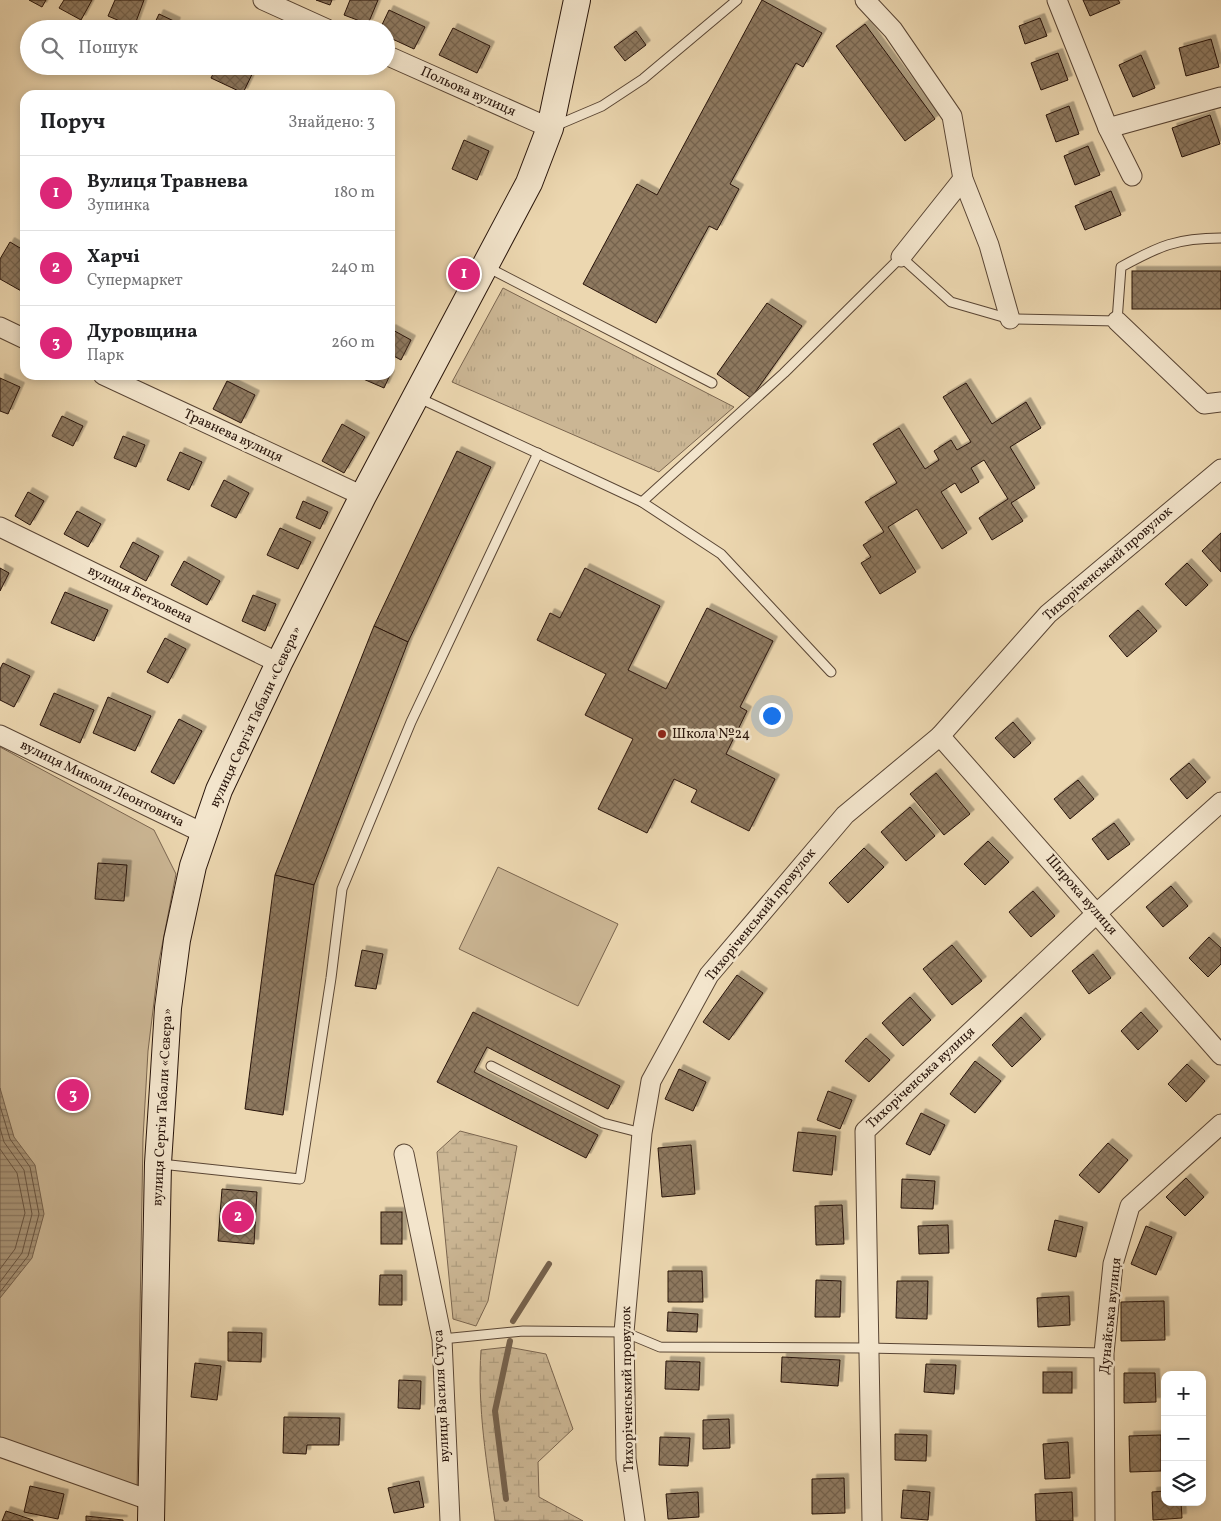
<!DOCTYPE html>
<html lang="uk">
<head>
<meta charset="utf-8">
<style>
  body { margin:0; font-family:Vollkorn,serif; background:#f6f6f6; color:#202124 }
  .controls { position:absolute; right:15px; bottom:15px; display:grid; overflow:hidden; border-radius:10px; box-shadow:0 2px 8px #0003 }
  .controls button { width:45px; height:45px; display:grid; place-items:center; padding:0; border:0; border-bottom:1px solid #e0e0e0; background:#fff; color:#202124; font:25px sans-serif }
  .you { position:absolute; left:771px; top:715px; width:18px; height:18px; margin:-12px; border:4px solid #fff; border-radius:50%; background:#1a73e8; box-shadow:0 0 0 8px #1a73e833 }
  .badge { display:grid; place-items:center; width:32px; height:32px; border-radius:50%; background:#db2777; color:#fff; font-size:16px; font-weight:700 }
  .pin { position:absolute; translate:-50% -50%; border:2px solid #fff; box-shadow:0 1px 5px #0006 }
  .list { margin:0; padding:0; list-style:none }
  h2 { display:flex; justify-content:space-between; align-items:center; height:65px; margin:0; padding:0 20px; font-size:21px }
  h2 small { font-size:16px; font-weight:400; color:#757577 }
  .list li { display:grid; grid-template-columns:32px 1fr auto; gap:15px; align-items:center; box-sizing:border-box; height:75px; padding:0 20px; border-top:1px solid #e0e0e0 }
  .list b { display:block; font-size:19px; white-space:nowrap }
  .list p { margin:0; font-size:16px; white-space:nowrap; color:#757577 }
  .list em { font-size:16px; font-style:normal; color:#757577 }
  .icon { flex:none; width:28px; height:28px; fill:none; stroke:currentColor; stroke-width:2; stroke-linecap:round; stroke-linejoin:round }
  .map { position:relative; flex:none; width:1221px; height:1521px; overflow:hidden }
  .search { position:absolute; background:#fff; box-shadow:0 2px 8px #0003; left:20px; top:20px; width:375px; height:55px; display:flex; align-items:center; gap:12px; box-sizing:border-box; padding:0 18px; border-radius:28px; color:#757577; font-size:19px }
  .panel { position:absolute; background:#fff; box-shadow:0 2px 8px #0003; left:20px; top:90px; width:375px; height:290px; border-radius:15px }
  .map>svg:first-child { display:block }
  .grass { fill:url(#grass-tufts); stroke:#7a654f }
  .wetland { fill:url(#wetland-marsh); stroke:#7a654f }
  .park { fill:#cbb694; stroke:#7a654f }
  .water { fill:url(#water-rules); stroke:#75614c }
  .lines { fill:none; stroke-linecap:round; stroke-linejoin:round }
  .shore { stroke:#685441; stroke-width:1 }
  .stream { stroke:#75614c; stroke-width:6 }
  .building { fill:url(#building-cross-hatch); stroke:#28140a; filter:url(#shadow) }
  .lane-casing { stroke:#594534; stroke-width:11 }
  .street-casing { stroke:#594534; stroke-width:21 }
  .secondary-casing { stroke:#28140a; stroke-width:28 }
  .lane { stroke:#f3e5cc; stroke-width:9 }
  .street { stroke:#f3e5cc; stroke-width:19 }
  .secondary { stroke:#f3e5cc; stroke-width:26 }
  .poi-dot { fill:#8f2418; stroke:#f3e5cc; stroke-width:2 }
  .labels { text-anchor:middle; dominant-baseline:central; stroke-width:5; stroke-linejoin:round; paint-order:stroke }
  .street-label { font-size:14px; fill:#28140a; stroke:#f3e5cc }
  .poi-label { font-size:14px; fill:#28140a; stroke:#f3e5cc; text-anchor:start }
</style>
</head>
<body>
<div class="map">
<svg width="1221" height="1521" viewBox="0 0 1221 1521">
  <defs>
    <pattern id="grass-tufts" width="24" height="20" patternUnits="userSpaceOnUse" patternTransform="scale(1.25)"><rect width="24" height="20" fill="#cbb694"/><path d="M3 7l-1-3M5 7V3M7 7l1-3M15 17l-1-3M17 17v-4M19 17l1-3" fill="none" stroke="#ae9c7e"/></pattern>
    <pattern id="wetland-marsh" width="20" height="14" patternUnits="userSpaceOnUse" patternTransform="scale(1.25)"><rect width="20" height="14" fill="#cbb694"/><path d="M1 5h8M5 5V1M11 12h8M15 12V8" fill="none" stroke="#ae9c7e"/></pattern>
    <pattern id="water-rules" width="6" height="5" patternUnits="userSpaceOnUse" patternTransform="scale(1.25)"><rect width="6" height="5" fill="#a99578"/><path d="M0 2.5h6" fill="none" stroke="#8a7861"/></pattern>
    <pattern id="building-cross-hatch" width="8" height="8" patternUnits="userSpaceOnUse" patternTransform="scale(1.25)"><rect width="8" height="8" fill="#8e7960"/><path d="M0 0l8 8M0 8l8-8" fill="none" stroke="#74624d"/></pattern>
    <filter id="shadow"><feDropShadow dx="4.5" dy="-4.5" stdDeviation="0" flood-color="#0004"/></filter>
  </defs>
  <rect width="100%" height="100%" fill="#ecd7b0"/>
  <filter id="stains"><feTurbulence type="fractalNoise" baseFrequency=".004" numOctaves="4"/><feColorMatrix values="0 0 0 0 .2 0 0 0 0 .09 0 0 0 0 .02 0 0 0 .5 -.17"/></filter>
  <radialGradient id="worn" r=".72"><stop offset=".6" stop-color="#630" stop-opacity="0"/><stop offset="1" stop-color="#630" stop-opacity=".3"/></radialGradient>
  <polygon class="grass" points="503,288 734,407 659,472 452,382"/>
  <g class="wetland">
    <polygon points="460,1131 517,1146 488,1301 476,1326 453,1319 437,1152"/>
    <path d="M508 1347 546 1354 573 1429 538 1462 539 1497 583 1521H495C487 1465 477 1407 481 1350Z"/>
  </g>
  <g class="park">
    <polygon points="0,747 154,830 176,874 159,961 148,1051 143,1138 137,1491 0,1444"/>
    <polygon points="498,867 618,924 578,1006 459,949"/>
  </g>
  <polygon class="water" points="0,1088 14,1137 35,1165 44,1214 32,1258 0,1298"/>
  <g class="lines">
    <g class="shore">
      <polyline points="0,1106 10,1139 30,1167 39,1214 28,1256 0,1292"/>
      <polyline points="0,1128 4,1142 24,1170 32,1214 22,1253 0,1282"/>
      <polyline points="0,1149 17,1173 25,1213 15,1249 0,1269"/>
    </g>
    <g class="stream">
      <polyline points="513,1321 549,1264"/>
      <polyline points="506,1499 495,1411 510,1341"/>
    </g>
  </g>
  <g class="building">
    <polygon points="29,0 46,0 42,7"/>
    <polygon points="64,0 92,0 81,20 59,8"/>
    <polygon points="115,0 144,0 134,27 108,16"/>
    <polygon points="316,0 332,0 330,5"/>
    <polygon points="350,0 378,0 368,24 344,15"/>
    <polygon points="762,0 822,33 803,67 796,63 730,184 739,189 717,230 709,226 656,323 583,284 637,184 657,195"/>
    <polygon points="1083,0 1118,0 1120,3 1090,16"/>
    <polygon points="389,10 425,27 414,49 386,36 386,29 380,29"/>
    <polygon points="159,14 176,22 173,29 152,29"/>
    <polygon points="1040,18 1047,36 1025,44 1019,26"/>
    <polygon points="865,24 935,119 905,141 836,46"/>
    <polygon points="453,28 490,46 477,73 439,55"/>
    <polygon points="636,31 646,45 625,61 614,47"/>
    <polygon points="1211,39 1219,67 1186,76 1179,48"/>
    <polygon points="1058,53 1068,80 1041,90 1031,63"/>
    <polygon points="1141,55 1155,88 1133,97 1119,65"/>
    <polygon points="217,66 256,66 243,93 211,78"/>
    <polygon points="1069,106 1079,134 1056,142 1046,115"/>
    <polygon points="1210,115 1220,144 1182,157 1172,128"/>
    <polygon points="464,140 489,151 477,180 452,169"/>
    <polygon points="1088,146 1100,175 1075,185 1064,156"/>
    <polygon points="1111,191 1121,215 1085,230 1075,206"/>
    <polygon points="10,242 25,251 25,288 23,292 0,279 0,259"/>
    <rect x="1132" y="271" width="89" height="38"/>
    <polygon points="767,303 802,326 751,398 717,374"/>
    <polygon points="391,329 411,340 401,360 390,354"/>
    <polygon points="354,375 390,375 384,388"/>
    <polygon points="0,378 20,387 8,414 0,411"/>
    <polygon points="227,381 255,395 241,423 213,409"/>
    <polygon points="966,383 992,424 1026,402 1041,428 1010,447 1035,488 1011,503 1023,521 992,540 979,518 1008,499 984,460 971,468 979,482 961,493 955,483 941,492 967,533 942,549 917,509 888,527 916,572 880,594 861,563 871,557 863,545 884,532 865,502 897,483 873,444 899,428 925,469 939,460 934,451 951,440 957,450 971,442 943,397"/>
    <polygon points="62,416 83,426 73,446 52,436"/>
    <polygon points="342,424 365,437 344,473 322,461"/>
    <polygon points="123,436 145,445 136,467 114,458"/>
    <polygon points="457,451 491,467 408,642 374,626"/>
    <polygon points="180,452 202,462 189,490 167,480"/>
    <polygon points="224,480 249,493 236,518 211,506"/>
    <polygon points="28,492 44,501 30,525 15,516"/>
    <polygon points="303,501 328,512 320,529 296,518"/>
    <polygon points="77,511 101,524 88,547 64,534"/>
    <polygon points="280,528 311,542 298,569 267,555"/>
    <polygon points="1221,533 1221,572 1202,551"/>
    <polygon points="133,542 159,556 146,581 120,567"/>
    <polygon points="184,561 220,581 207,605 171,585"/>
    <polygon points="1187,563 1208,585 1186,606 1165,584"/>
    <polygon points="0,568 9,573 0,591"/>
    <polygon points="585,568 660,606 628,670 666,689 707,608 773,641 740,707 747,711 726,754 775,779 749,831 691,802 697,790 674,779 647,833 598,809 633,739 585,715 606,674 537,640 550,613 560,618"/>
    <polygon points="65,592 108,610 94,641 51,623"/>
    <polygon points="253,595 276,604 265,631 242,621"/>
    <polygon points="1138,610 1157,631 1127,657 1109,636"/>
    <polygon points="374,626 408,642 314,885 275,875"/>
    <polygon points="165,638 186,649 168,683 147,672"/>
    <polygon points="3,663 30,676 14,707 0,700 0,669"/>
    <polygon points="54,693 94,710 80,743 40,725"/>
    <polygon points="108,697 151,716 135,751 93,733"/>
    <polygon points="179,719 202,731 174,784 151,772"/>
    <polygon points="1013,722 1031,743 1014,758 995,738"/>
    <polygon points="1189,763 1206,782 1187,799 1170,779"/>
    <polygon points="936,773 970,814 944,835 910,794"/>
    <polygon points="1078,780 1094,799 1070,819 1054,799"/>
    <polygon points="910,807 935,836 906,861 881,832"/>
    <polygon points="1114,823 1130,844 1108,860 1092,839"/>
    <polygon points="988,841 1009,862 985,885 964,864"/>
    <polygon points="864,848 884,867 848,903 829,883"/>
    <polygon points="98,863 127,865 124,901 95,899"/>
    <polygon points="275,875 314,885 283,1115 245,1109"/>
    <polygon points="1171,886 1188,906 1163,927 1146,907"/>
    <polygon points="1033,891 1055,916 1031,937 1009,912"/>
    <polygon points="1209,937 1221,948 1221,964 1208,977 1189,958"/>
    <polygon points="952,945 982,981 952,1005 923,969"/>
    <polygon points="362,950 383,954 376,989 355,986"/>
    <polygon points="1093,954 1111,978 1089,994 1072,971"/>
    <polygon points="737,975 763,993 729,1040 703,1022"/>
    <polygon points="910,997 931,1020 903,1046 882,1023"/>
    <polygon points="473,1012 620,1086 608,1109 487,1047 474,1072 598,1135 586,1158 437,1082"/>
    <polygon points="1141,1012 1158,1031 1138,1050 1121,1031"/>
    <polygon points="1021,1017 1041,1039 1012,1067 992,1045"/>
    <polygon points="866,1038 890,1060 869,1082 845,1061"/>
    <polygon points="975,1061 1001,1081 975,1113 950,1094"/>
    <polygon points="1187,1064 1205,1081 1186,1102 1168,1084"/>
    <polygon points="679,1069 706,1082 693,1111 665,1099"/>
    <polygon points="828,1091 852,1100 840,1129 817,1120"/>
    <polygon points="921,1113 945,1125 930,1155 906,1144"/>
    <polygon points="798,1132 836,1136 832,1175 793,1171"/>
    <polygon points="1108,1143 1128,1160 1099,1193 1079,1175"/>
    <polygon points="691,1145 695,1194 662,1197 658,1148"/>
    <polygon points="1186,1178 1204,1197 1185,1216 1166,1197"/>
    <polygon points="902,1179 935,1181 933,1209 901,1208"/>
    <polygon points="222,1189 257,1192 254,1244 218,1241"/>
    <polygon points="842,1205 844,1244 816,1245 815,1206"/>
    <rect x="381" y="1212" width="21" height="32"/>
    <polygon points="1055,1220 1083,1227 1076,1257 1048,1250"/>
    <polygon points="948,1225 949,1253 919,1254 918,1226"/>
    <polygon points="1146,1226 1172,1237 1156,1275 1131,1264"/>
    <polygon points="668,1271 702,1271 703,1302 668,1302"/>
    <polygon points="380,1275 402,1275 402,1305 379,1305"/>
    <polygon points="816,1280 841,1281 840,1317 815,1317"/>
    <polygon points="897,1281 928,1281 927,1319 896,1318"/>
    <polygon points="1069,1296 1070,1325 1038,1327 1037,1298"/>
    <polygon points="1164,1301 1165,1340 1121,1341 1121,1302"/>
    <polygon points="668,1312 698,1314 697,1332 667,1331"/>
    <polygon points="228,1332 262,1333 261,1362 228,1361"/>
    <polygon points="782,1357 840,1360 838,1386 781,1382"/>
    <polygon points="666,1361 700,1362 699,1390 665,1389"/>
    <polygon points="195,1363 221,1366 217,1400 191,1397"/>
    <polygon points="926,1364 956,1365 954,1394 924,1392"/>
    <rect x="1043" y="1372" width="29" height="21"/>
    <polygon points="1124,1373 1155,1373 1156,1402 1124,1403"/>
    <polygon points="399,1380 421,1381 420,1409 398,1408"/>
    <polygon points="284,1417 340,1418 339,1445 307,1445 306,1454 283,1453"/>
    <polygon points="729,1419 730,1448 703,1449 703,1420"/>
    <polygon points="895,1434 927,1435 926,1461 895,1460"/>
    <polygon points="1161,1435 1161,1471 1130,1472 1129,1436"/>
    <polygon points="660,1437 690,1438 688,1466 659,1465"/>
    <polygon points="1068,1442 1070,1478 1045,1479 1043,1444"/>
    <polygon points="844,1478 845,1513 812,1514 812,1479"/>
    <polygon points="419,1481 424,1507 394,1513 388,1488"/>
    <polygon points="30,1486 64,1494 58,1519 24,1512"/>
    <polygon points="903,1490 930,1492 928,1520 901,1518"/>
    <polygon points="1165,1491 1165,1502 1181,1502 1182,1518 1153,1520 1152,1492"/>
    <polygon points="698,1492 699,1517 668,1519 666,1494"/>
    <polygon points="1072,1492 1073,1521 1036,1521 1035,1494"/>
    <polygon points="6,1511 33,1520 33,1521 2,1521"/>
    <polygon points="86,1516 123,1520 123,1521 86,1521"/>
  </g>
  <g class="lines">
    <defs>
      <g id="lane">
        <polyline points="555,126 602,106 643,79 737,0"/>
        <polyline points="487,267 712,383"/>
        <polyline points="419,398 642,502 721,554 831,672"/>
        <path d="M642 502 784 373 901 257 951 302 1010 319 1117 321 1121 267C1159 246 1177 238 1221 238"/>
        <polyline points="491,1066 603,1123 642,1133"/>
        <polyline points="161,1164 300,1179 331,978 342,889 411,722 538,453"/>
        <polyline points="442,1339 523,1331 624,1332 660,1347 867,1348 1104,1353"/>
      </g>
      <g id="street">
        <polyline points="263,0 327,29"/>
        <polyline points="865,0 893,30 952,116 963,179 989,245 1010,319"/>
        <polyline points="1057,0 1108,128 1132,176"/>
        <polyline points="386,55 550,128"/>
        <polyline points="1108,128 1221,97"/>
        <polyline points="901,257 963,179"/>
        <polyline points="1117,321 1204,404 1221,402"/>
        <polyline points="0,327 25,339"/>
        <polyline points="103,375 363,496"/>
        <polyline points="0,527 279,663"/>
        <polyline points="0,735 203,833"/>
        <polyline points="940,736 1221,1055"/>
        <polyline points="404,1154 442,1339 450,1521"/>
        <polyline points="0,1447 152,1501"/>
        <polyline points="635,1521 626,1459 624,1332 642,1133 651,1081 709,975 845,815 940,736 1048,614 1221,469"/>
        <polyline points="872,1521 865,1131 1097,913 1221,802"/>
        <polyline points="1105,1521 1104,1353 1113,1264 1130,1206 1221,1124"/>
      </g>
      <polyline id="secondary" points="151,1521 158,1163 164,1072 168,1008 177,940 193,866 219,790 279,663 363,496 529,183 550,128 577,0"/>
    </defs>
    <use href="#lane" class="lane-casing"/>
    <use href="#street" class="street-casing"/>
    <use href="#secondary" class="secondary-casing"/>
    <use href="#lane" class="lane"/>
    <use href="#street" class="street"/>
    <use href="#secondary" class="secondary"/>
  </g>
  <circle class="poi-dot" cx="662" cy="734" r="5"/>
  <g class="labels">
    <g class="street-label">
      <text transform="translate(468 92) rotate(24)">Польова вулиця</text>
      <text transform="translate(233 436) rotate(25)">Травнева вулиця</text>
      <text transform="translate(1108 564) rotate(-41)">Тихоріченський провулок</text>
      <text transform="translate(140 595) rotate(26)">вулиця Бетховена</text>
      <text transform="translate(256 717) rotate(-65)">вулиця Сергія Табали «Сєвєра»</text>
      <text transform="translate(102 784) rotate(26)">вулиця Миколи Леонтовича</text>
      <text transform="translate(1081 895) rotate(49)">Широка вулиця</text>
      <text transform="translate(761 915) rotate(-51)">Тихоріченський провулок</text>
      <text transform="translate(921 1078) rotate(-43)">Тихоріченська вулиця</text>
      <text transform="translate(163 1107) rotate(-87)">вулиця Сергія Табали «Сєвєра»</text>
      <text transform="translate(1111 1316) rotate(-84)">Дунайська вулиця</text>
      <text transform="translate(628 1389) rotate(-91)">Тихоріченський провулок</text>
      <text transform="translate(442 1396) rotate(-93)">вулиця Василя Стуса</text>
    </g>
    <g class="poi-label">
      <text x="672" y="734">Школа №24</text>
    </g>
  </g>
  <rect width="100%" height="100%" filter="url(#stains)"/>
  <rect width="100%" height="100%" fill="url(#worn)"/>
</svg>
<div class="controls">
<button>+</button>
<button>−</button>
<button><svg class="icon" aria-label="layers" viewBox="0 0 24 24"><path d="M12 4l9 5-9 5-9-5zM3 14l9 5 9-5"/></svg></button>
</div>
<div class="you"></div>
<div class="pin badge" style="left:464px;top:274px">1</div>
<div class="pin badge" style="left:238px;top:1217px">2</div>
<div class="pin badge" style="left:73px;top:1095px">3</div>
<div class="search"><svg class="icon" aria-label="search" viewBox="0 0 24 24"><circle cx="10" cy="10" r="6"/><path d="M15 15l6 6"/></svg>Пошук</div>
<section class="panel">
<h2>Поруч<small>Знайдено: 3</small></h2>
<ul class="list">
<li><span class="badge">1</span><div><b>Вулиця Травнева</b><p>Зупинка</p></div><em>180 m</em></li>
<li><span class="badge">2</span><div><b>Харчі</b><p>Супермаркет</p></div><em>240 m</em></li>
<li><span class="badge">3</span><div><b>Дуровщина</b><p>Парк</p></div><em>260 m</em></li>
</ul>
</section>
</div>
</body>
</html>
